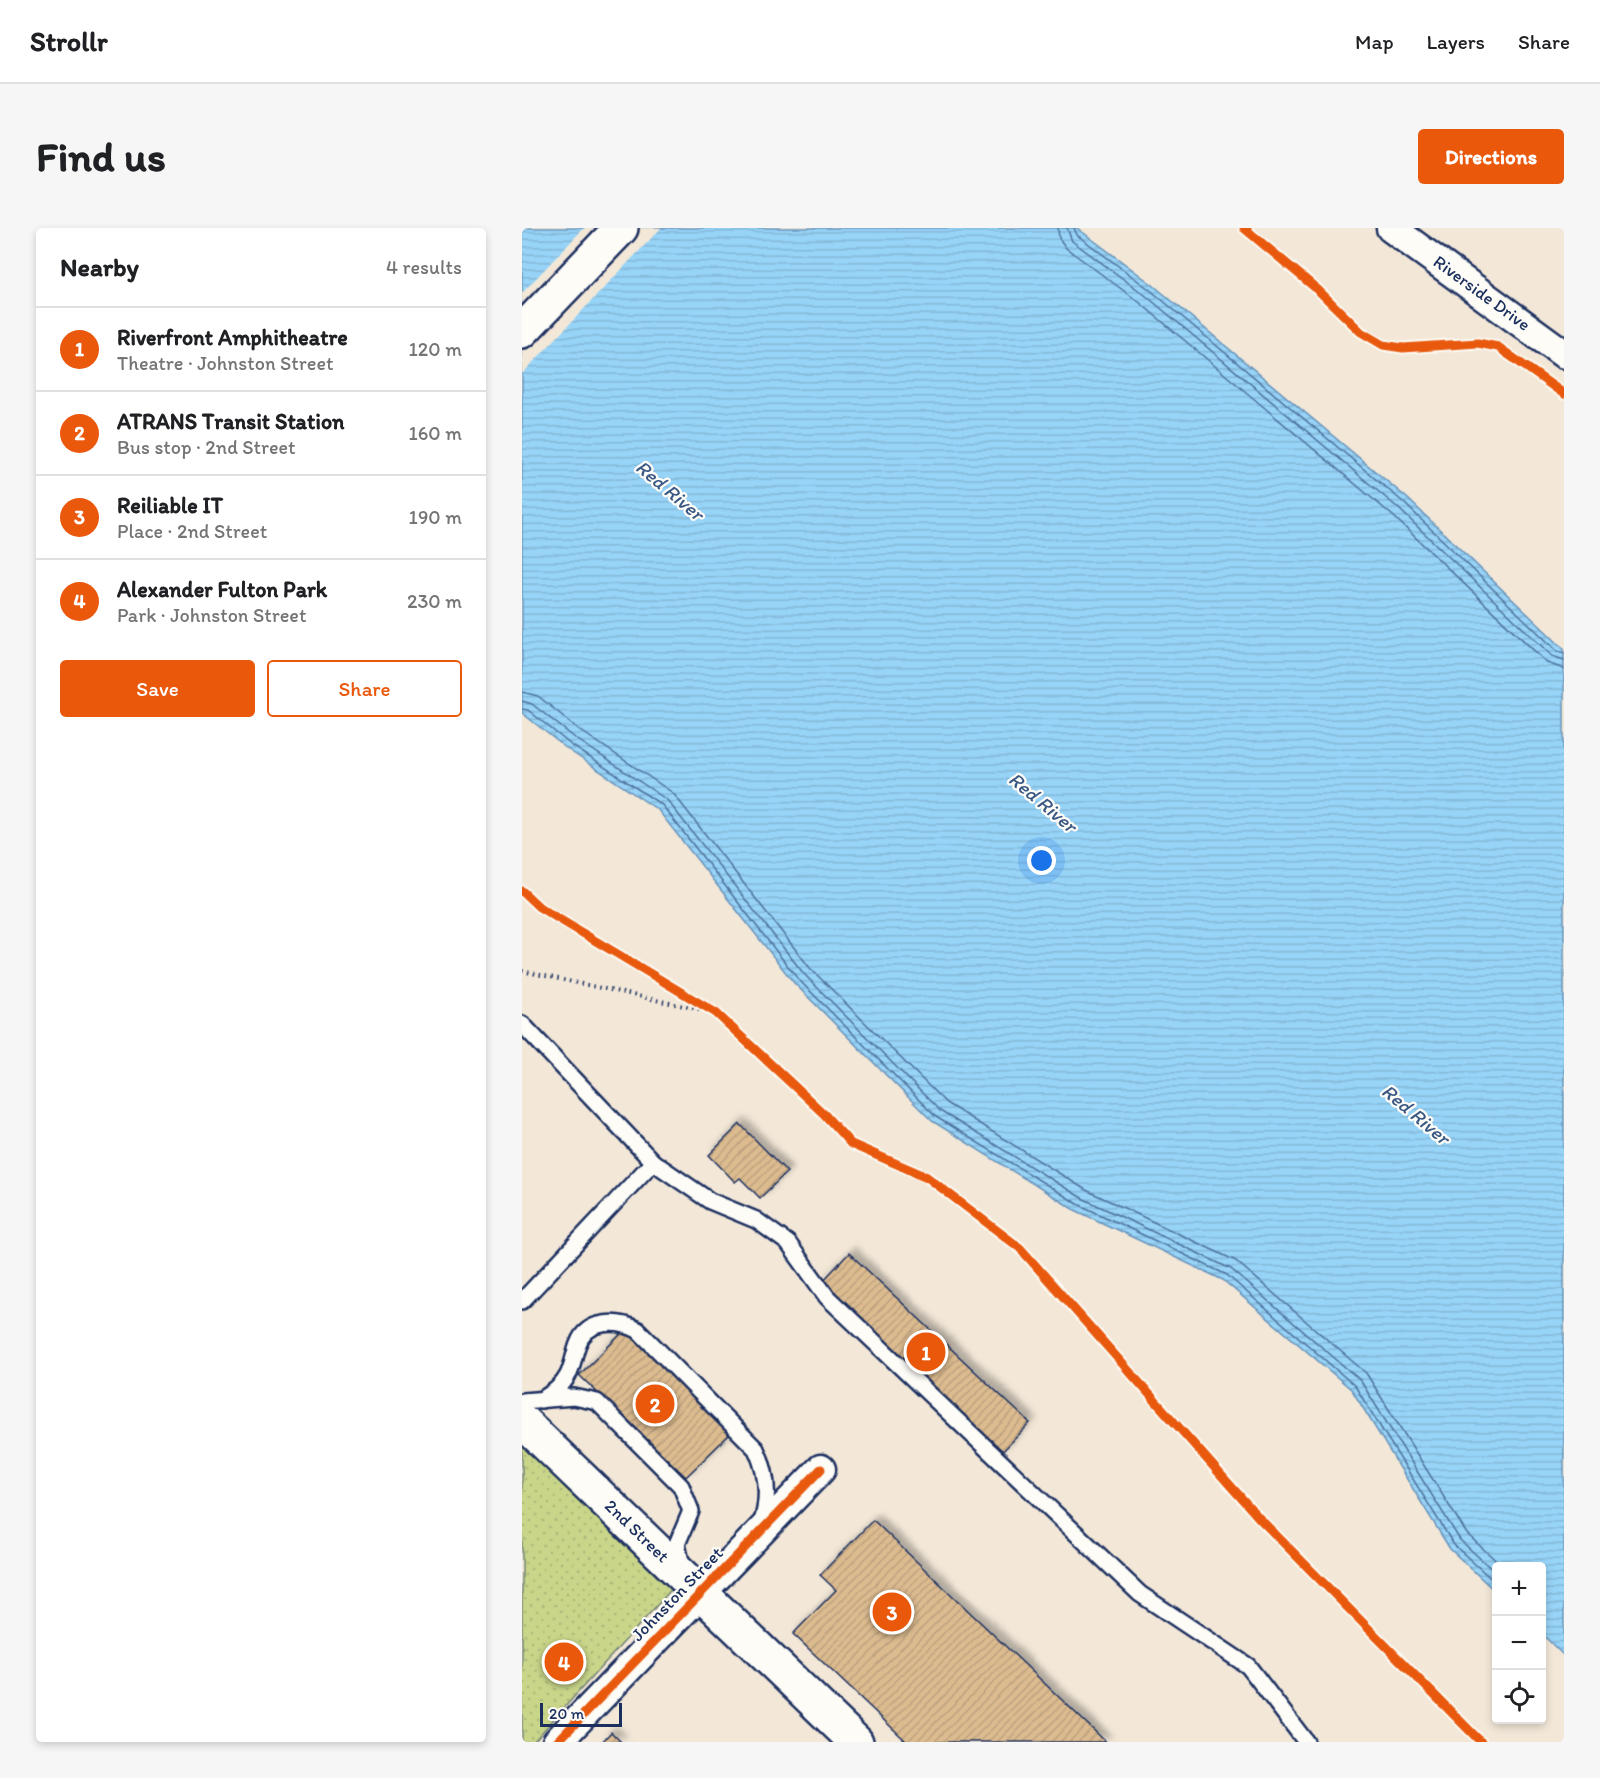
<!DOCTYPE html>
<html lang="en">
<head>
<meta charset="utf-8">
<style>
  body { margin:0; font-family:Itim,sans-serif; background:#f6f6f6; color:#202124 }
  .controls { position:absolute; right:18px; bottom:18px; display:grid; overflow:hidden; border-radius:6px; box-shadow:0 3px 9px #0003 }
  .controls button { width:54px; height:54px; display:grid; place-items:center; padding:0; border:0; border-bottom:2px solid #e0e0e0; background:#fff; color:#202124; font:30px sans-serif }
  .scale { position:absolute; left:18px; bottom:15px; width:82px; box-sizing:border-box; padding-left:6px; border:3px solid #1b2f5e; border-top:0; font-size:16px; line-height:21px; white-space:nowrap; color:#1b2f5e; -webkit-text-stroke:4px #fdfcf7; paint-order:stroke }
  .you { position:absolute; left:520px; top:633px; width:21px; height:21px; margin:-15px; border:4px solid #fff; border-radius:50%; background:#1a73e8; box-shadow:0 0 0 9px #1a73e833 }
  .badge { display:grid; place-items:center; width:39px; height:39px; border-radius:50%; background:#ea580c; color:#fff; font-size:20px; font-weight:700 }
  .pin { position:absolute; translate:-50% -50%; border:3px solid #fff; box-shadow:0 2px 6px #0006 }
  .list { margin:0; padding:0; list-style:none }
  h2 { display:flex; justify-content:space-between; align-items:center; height:78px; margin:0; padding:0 24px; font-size:26px }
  h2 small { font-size:20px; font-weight:400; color:#757577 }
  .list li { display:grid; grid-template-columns:39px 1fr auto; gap:18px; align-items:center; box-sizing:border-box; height:84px; padding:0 24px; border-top:2px solid #e0e0e0 }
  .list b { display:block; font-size:22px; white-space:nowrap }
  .list p { margin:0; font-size:20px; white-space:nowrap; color:#757577 }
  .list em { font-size:20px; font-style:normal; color:#757577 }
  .actions { display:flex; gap:12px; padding:18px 24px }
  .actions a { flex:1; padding:14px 0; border:2px solid #ea580c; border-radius:6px; text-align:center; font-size:21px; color:#ea580c }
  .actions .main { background:#ea580c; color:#fff }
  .icon { flex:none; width:33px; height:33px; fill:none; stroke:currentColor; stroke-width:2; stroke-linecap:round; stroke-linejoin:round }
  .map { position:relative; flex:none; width:1042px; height:1514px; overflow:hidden; border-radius:6px }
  header { display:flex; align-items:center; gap:36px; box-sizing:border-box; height:84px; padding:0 30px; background:#fff; border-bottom:2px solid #e0e0e0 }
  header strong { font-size:28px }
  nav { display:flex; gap:33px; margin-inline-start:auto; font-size:21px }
  .intro { display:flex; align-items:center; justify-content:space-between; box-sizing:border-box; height:144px; padding:0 36px }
  h1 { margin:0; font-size:42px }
  .button { padding:15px 27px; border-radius:6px; background:#ea580c; color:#fff; font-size:21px; font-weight:700 }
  main { display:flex; gap:36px; padding:0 36px }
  aside { flex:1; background:#fff; border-radius:6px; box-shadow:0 3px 9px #0003 }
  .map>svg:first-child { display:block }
  .park { fill:url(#park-dots); stroke:#728274; stroke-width:1.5 }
  .water { fill:url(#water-rules); stroke:#6692ba; stroke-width:1.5 }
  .pier { fill:#f3e8d8 }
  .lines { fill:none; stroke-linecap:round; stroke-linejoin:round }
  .shore { stroke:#4d719c; stroke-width:1.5 }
  .building { fill:url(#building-hatch); stroke:#1b2f5e; stroke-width:1.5; filter:url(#shadow) }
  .service-casing { stroke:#1b2f5e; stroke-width:20 }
  .minor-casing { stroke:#1b2f5e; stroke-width:33 }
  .secondary-casing { stroke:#1b2f5e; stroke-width:38 }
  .path { stroke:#1b2f5e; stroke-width:4; stroke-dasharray:1.5 4.5; stroke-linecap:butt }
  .service { stroke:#fdfcf7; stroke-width:15 }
  .minor { stroke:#fdfcf7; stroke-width:28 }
  .secondary { stroke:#fdfcf7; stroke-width:33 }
  .cycleway-casing { stroke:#fdfcf7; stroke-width:13 }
  .cycleway { stroke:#e8590c; stroke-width:9 }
  .labels { text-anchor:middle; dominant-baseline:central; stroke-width:4.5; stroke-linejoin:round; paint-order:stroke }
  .street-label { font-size:18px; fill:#1b2f5e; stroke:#fdfcf7 }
  .water-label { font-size:20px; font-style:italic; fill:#3a5884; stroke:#fdfcf7 }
</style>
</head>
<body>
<header>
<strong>Strollr</strong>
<nav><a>Map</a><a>Layers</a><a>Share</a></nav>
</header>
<div class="intro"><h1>Find us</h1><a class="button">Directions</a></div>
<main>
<aside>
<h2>Nearby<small>4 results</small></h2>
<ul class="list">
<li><span class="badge">1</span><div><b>Riverfront Amphitheatre</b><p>Theatre · Johnston Street</p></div><em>120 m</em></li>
<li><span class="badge">2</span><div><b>ATRANS Transit Station</b><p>Bus stop · 2nd Street</p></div><em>160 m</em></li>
<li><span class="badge">3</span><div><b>Reiliable IT</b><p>Place · 2nd Street</p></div><em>190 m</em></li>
<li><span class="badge">4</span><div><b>Alexander Fulton Park</b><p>Park · Johnston Street</p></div><em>230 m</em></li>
</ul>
<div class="actions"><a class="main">Save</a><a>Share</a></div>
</aside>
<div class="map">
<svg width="1042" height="1514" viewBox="0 0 1042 1514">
  <defs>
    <pattern id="park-dots" width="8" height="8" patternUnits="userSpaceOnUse" patternTransform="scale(1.5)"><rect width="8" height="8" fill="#c9d689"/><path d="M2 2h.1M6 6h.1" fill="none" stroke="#acb879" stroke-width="1.8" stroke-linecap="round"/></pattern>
    <pattern id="water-rules" width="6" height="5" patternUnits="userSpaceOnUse" patternTransform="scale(1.5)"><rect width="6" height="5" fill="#98d4f8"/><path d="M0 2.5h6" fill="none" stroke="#82b6d7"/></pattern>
    <pattern id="building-hatch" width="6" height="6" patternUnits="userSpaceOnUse" patternTransform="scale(1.5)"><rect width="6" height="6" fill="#dcbb8f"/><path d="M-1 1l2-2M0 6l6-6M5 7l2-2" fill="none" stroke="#bca17e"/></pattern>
    <filter id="shadow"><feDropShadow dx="5.5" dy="-5.5" stdDeviation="3" flood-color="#0004"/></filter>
  </defs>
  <rect width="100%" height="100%" fill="#f3e8d8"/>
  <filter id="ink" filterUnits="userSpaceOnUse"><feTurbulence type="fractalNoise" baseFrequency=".0167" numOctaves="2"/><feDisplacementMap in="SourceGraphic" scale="12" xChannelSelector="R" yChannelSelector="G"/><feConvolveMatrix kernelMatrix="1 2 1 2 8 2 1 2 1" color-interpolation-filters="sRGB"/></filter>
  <g filter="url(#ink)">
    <polygon class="park" points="0,1211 157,1353 11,1514 0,1514"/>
    <polygon class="water" points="0,0 555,0 631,57 885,270 1042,421 1042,1428 1020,1406 1020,1338 975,1338 974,1364 928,1321 830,1162 701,1052 553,982 410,893 272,755 136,582 45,521 0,485"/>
    <polygon class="pier" points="62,0 139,0 0,146 0,65"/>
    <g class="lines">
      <g class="shore">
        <polyline points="536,0 537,10 544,20 617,74 870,287 1025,435 1042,441"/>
        <polyline points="545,0 550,13 623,67 876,280 1030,428 1042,432"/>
        <polyline points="552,0 555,7 627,61 881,274 1035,423 1042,425"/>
        <polyline points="0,464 16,468 59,503 151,565 288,740 424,875 564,962 714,1033 844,1145 945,1306 980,1338"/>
        <polyline points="0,473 10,476 53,510 145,572 282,746 418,883 560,970 709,1041 838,1152 938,1312 975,1346"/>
        <polyline points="0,481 6,482 49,517 140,577 276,751 414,889 556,976 705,1047 833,1158 932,1317 975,1356"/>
      </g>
    </g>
    <g class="building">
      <polygon points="218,896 265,944 238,970 218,950 213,954 187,927"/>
      <polygon points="327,1025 508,1195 480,1224 300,1054"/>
      <polygon points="103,1102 209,1205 164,1249 57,1147"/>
      <polygon points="351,1292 584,1514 385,1514 271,1406 314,1362 298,1347"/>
      <polygon points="89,1504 99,1514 80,1514"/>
    </g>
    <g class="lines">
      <defs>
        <g id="service">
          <polyline points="0,796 131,934 188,973 234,992 266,1015 305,1069 618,1366 726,1438 784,1514"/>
          <polyline points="0,1073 131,934"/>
          <path d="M19 1172C30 1165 40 1159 46 1147 51 1137 52 1126 56 1116 65 1091 96 1092 116 1102L234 1221C246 1246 248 1270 239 1297"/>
          <polyline points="0,1173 52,1169 75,1174 159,1258 169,1283 155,1316 160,1338"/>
        </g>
        <g id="minor">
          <polyline points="869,0 1042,126"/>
          <polyline points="35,1514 299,1241"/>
        </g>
        <g id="secondary">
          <polyline points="0,103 99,0"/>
          <polyline points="0,1193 334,1514"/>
        </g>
      </defs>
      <use href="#service" class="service-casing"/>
      <use href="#minor" class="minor-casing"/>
      <use href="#secondary" class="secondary-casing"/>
      <g class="path">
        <polyline points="0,743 194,785"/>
        <polyline points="951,1506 954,1514"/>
      </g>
      <use href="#service" class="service"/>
      <use href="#minor" class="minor"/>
      <use href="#secondary" class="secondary"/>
      <defs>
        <g id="cycleway">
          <polyline points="722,0 796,62 839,104 861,117 881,120 956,115 976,119 1042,166"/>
          <polyline points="0,663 17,679 194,785 302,886 329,916 405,949 498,1020 738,1291 959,1514"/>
          <polyline points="35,1514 299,1241"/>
        </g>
      </defs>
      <use href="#cycleway" class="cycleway-casing"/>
      <use href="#cycleway" class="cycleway"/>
    </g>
  </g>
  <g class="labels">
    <g class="street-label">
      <text transform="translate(960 65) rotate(36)">Riverside Drive</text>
      <text transform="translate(115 1303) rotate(44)">2nd Street</text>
      <text transform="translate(155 1366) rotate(-46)">Johnston Street</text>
    </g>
    <g class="water-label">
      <text transform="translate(148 262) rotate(40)">Red River</text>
      <text transform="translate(521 574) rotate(40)">Red River</text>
      <text transform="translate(894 886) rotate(40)">Red River</text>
    </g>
  </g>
</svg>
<div class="controls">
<button>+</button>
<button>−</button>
<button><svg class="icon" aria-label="locate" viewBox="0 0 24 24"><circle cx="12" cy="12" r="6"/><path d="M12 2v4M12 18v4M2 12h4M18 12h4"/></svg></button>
</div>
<div class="scale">20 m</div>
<div class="you"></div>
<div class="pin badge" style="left:404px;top:1124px">1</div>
<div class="pin badge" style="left:133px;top:1176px">2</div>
<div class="pin badge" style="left:370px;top:1384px">3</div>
<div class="pin badge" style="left:42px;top:1434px">4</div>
</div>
</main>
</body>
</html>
